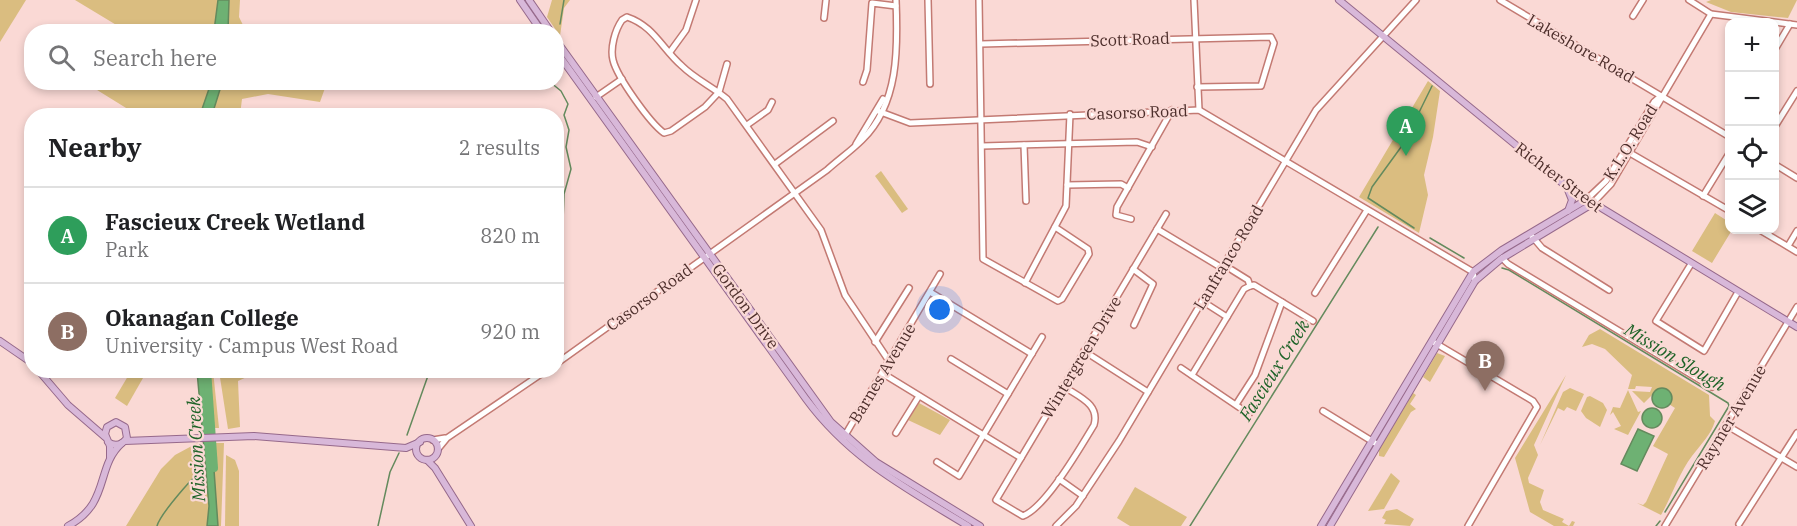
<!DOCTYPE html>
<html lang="en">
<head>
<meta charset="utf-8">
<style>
  body { margin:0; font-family:"IBM Plex Serif",serif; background:#f2f2f2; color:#202124 }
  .controls { position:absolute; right:18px; top:18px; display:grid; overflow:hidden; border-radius:12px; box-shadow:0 3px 9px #0003 }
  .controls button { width:54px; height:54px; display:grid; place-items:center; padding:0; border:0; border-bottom:2px solid #e0e0e0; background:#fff; color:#202124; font:30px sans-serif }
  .you { position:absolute; left:940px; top:310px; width:21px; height:21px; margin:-15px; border:4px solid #fff; border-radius:50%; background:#1a73e8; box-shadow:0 0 0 9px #1a73e833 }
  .badge { display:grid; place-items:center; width:39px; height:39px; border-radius:50%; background:#206b73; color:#fff; font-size:20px; font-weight:700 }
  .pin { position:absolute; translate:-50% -50px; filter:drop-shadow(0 2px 3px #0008) }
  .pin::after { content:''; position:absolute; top:32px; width:21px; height:18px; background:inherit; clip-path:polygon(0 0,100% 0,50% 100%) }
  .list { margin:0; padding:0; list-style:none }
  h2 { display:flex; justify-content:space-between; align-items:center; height:78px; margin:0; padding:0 24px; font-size:26px }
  h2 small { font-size:20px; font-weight:400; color:#757577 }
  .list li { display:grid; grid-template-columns:39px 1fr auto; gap:18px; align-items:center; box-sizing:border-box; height:96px; padding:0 24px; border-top:2px solid #e0e0e0 }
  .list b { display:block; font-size:22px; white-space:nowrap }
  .list p { margin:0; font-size:20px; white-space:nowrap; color:#757577 }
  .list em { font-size:20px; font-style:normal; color:#757577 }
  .icon { flex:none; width:33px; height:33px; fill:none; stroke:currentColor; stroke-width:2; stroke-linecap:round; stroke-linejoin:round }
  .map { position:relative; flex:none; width:1797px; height:526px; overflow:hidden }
  .search { position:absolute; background:#fff; box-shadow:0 3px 9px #0003; left:24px; top:24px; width:540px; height:66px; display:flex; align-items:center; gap:15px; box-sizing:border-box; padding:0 21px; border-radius:24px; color:#757577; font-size:22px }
  .panel { position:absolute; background:#fff; box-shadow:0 3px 9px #0003; left:24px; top:108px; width:540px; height:270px; border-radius:24px }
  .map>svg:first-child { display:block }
  .green { fill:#dabd80 }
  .water { fill:#6eb173; stroke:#648a5d; stroke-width:1.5 }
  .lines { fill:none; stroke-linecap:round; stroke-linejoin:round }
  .stream { stroke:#648a5d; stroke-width:1.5 }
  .river { stroke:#6eb173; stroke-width:8 }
  .minor-casing { stroke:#c37a73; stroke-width:8 }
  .major-casing { stroke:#96698b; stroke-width:8 }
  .minor { stroke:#fff; stroke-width:5 }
  .major { stroke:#d8b8d9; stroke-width:6 }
  .labels { text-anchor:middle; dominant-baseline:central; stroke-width:4.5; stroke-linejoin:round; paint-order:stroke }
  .street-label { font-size:16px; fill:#4d2e2b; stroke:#fad9d5 }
  .water-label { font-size:18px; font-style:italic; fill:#1e6328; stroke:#fad9d5 }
</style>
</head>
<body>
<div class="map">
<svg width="1797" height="526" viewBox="0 0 1797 526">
  <rect width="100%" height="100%" fill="#fad9d5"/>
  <g class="green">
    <polygon points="0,0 26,0 0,42"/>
    <polygon points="75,0 240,0 239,17 246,31 122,31 123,29"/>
    <polygon points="552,0 570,0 564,8 560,36 547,17"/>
    <polygon points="1711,0 1797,0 1788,18 1731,12 1706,2"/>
    <polygon points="1428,81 1440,91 1433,137 1424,175 1428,195 1419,233 1359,197"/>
    <polygon points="91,82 318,82 325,88 320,102 268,94 242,99 240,115 139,116 89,85"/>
    <polygon points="881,171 908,209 902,213 875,176"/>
    <polygon points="1715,213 1729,222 1730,230 1732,230 1712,263 1692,251"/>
    <path d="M1600 329 1709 395 1710 416 1715 421C1711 435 1701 444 1692 456 1679 473 1672 496 1661 515L1637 503 1643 505 1646 502 1668 454 1653 446 1675 408 1653 394 1644 403 1632 391 1650 392 1652 387 1636 386 1635 389H1628L1632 375 1605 349 1592 344 1582 347 1589 335Z"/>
    <polygon points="1437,353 1445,356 1430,382 1423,377"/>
    <polygon points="131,371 147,371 127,406 115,398"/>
    <polygon points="201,371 213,371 219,428 206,428"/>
    <polygon points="219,371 260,371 238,381 240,427 228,429"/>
    <polygon points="1566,375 1534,445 1538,455 1528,478 1529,483 1544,490 1540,502 1543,510 1564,519 1562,522 1569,526 1572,521 1575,522 1573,526 1554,526 1530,512 1515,458"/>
    <polygon points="1570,388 1584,394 1576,411 1567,407 1564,411 1558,408 1540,445 1563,392"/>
    <polygon points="1628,390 1638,412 1641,411 1628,435 1614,429 1621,426 1613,412 1610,415 1613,407 1620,408"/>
    <polygon points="1413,393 1416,395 1410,404 1416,409 1411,412 1384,457 1379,456 1379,450"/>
    <polygon points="1590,396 1603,403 1607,410 1600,427 1586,418 1581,411 1587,397"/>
    <polygon points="919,403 950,420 940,435 908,420"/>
    <polygon points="201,441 202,448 203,443 224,443 221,526 126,526 161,469 175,455"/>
    <polygon points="226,455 235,460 239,471 239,526 225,526"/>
    <polygon points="1391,473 1400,481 1384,509 1368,511"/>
    <polygon points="1135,487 1187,517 1181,526 1130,526 1117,518"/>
    <polygon points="1397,509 1414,519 1410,526 1384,524 1386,520 1382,518 1386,511"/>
  </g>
  <g class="water">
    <polygon points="218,0 229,0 228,31 214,31"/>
    <polygon points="211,83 222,83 212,115 200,115"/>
    <polygon points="197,371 207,371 218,526 207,526 209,506"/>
    <circle cx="1662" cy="398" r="10"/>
    <circle cx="1652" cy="418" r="10"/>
    <polygon points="1638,429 1654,436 1637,471 1621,464"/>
  </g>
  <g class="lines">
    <g class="stream">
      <polyline points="560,24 564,0"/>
      <polyline points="550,82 561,91 568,104 564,115 569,130 566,147 571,169 564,194 563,222 556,241"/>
      <polyline points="1414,228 1368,198 1372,187 1404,143 1432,86"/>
      <polyline points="1430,238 1464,258"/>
      <polyline points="1502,268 1509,270 1728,403 1729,406 1665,512"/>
      <polyline points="407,435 430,370"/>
      <path d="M157 526C160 515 196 471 205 470"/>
      <polyline points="378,526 390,472 399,453"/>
      <polyline points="1190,526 1378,227"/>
      <polyline points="1656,526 1660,521"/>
    </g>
    <polyline class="river" points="207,370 214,468"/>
    <defs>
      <g id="minor">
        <polyline points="928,0 930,84"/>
        <polyline points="979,0 983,259 1058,301 1062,299 1089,254 1088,249 1055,227"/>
        <polyline points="1194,0 1199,110"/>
        <polyline points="1500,0 1730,137"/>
        <polyline points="1689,0 1711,14 1797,25"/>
        <polyline points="1633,16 1643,0"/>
        <polyline points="824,18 826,0"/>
        <polyline points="981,44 1271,37 1274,43 1261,86 1197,87"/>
        <polyline points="1774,51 1790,24"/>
        <polyline points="670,52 686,30 696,0"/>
        <path d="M727 64 719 92 705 107 671 131 664 133C650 123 617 77 613 60 610 48 615 30 622 20L627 17C654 26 662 49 682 66 695 79 713 87 727 99L821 230 845 295 889 361"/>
        <polyline points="863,82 867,70 872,3 896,6"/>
        <polyline points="596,97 622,79"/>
        <polyline points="878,111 910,123 1199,110 1473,272 1475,281"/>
        <polyline points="747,125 768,110 772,102"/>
        <polyline points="1774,128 1797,91"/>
        <polyline points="856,144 883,99"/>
        <polyline points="1024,145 1026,201"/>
        <polyline points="982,146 1137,142 1152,147"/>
        <polyline points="1630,153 1730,211"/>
        <polyline points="775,164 833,121"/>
        <polyline points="1774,164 1797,178"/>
        <polyline points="1067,185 1121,184 1128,188"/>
        <polyline points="1703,196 1730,152"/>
        <polyline points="1586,200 1606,181 1654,102 1661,96"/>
        <polyline points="1592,204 1611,184 1711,14"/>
        <polyline points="1131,219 1116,215 1117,207 1172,110"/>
        <polyline points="1157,229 1222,268"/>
        <polyline points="1760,230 1797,252"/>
        <polyline points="1530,234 1542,248 1609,290"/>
        <polyline points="1788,246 1797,231"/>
        <polyline points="1502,258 1508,264 1712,387"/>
        <polyline points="1691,264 1656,321 1704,351 1738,292"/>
        <polyline points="1133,269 1153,284 1134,325"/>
        <polyline points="1232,270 1248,280 1250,286 1254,285 1313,321"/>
        <polyline points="1025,283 1066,206 1070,114"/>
        <polyline points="930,292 1032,354"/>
        <polyline points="1315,293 1367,210"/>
        <polyline points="1202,301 1227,317"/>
        <polyline points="875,342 909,288"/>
        <polyline points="1435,343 1533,401 1537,407 1468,526"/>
        <polyline points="1084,351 1148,392"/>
        <polyline points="951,359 1008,394"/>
        <path d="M556 364 827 170C838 160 851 151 862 140 899 104 898 48 896 0"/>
        <polyline points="1181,368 1249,414"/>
        <polyline points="882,373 1021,458"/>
        <polyline points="1192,375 1244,289 1250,286"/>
        <path d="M1063 386C1079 397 1100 404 1094 425 1080 448 1046 507 1023 516L996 500 1166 214"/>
        <polyline points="1237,403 1255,375 1282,302"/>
        <polyline points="1323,411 1375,443"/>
        <polyline points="1726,425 1797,467"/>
        <polyline points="896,433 919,396"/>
        <polyline points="844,437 940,274"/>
        <polyline points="433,440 445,438"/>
        <polyline points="438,449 447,438 547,370"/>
        <polyline points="937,462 959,476 1042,337"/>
        <polyline points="1059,479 1083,496"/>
        <polyline points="1739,524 1797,433"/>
        <polyline points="1056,526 1076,506 1119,441 1316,110 1416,0"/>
        <polyline points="1665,526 1797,307"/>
      </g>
      <g id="major">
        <polyline points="520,0 542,32"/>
        <polyline points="529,0 551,32"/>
        <polyline points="1339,0 1567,187 1797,327"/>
        <polyline points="556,40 831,422 876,462 980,526"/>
        <path d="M556 51 806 399C850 459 906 488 968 526"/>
        <polyline points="1568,211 1572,200 1568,190"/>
        <polyline points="0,341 32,363"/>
        <polyline points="38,370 68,405 105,437"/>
        <circle cx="427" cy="449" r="11"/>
        <polyline points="125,441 254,436 406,448 420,442"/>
        <path d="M108 442C115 447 122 445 127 438L125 427 116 422 107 427 105 434 110 446V457"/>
        <polyline points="427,460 435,468 471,526"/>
        <path d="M68 526C111 503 95 467 122 443"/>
        <polyline points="1321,526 1473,272 1502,250 1586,200"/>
        <polyline points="1330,526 1475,281 1501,259 1592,204"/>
      </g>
    </defs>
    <use href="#minor" class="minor-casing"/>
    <use href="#major" class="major-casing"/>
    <use href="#minor" class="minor"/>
    <use href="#major" class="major"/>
  </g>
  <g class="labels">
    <g class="street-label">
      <text transform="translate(1130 39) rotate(-2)">Scott Road</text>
      <text transform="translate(1581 48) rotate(30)">Lakeshore Road</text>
      <text transform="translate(1137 112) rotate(-2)">Casorso Road</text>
      <text transform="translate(1630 142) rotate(-58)">K.L.O. Road</text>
      <text transform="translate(1559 177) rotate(37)">Richter Street</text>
      <text transform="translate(1228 257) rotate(-59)">Lanfranco Road</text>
      <text transform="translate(649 297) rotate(-36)">Casorso Road</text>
      <text transform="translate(746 306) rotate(54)">Gordon Drive</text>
      <text transform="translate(1081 357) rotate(-59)">Wintergreen Drive</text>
      <text transform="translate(882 373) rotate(-59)">Barnes Avenue</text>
      <text transform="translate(1731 417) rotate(-59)">Raymer Avenue</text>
    </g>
    <g class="water-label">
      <text transform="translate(1675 357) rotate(31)">Mission Slough</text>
      <text transform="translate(1274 370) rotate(-58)">Fascieux Creek</text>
      <text transform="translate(196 449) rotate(-93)">Mission Creek</text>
    </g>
  </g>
</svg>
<div class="controls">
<button>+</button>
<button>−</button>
<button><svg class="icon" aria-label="locate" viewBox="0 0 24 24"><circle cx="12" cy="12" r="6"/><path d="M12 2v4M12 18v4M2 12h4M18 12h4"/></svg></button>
<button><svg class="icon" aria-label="layers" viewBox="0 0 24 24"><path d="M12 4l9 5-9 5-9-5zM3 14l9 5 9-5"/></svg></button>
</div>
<div class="you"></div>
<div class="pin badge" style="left:1406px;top:156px;background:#2e9e5b">A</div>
<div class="pin badge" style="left:1485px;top:391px;background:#8d6e63">B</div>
<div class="search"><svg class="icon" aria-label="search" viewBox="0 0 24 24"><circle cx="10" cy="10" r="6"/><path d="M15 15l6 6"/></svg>Search here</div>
<section class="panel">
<h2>Nearby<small>2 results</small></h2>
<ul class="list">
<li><span class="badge" style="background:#2e9e5b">A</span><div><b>Fascieux Creek Wetland</b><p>Park</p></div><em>820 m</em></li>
<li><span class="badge" style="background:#8d6e63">B</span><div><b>Okanagan College</b><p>University · Campus West Road</p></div><em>920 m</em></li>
</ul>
</section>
</div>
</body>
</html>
